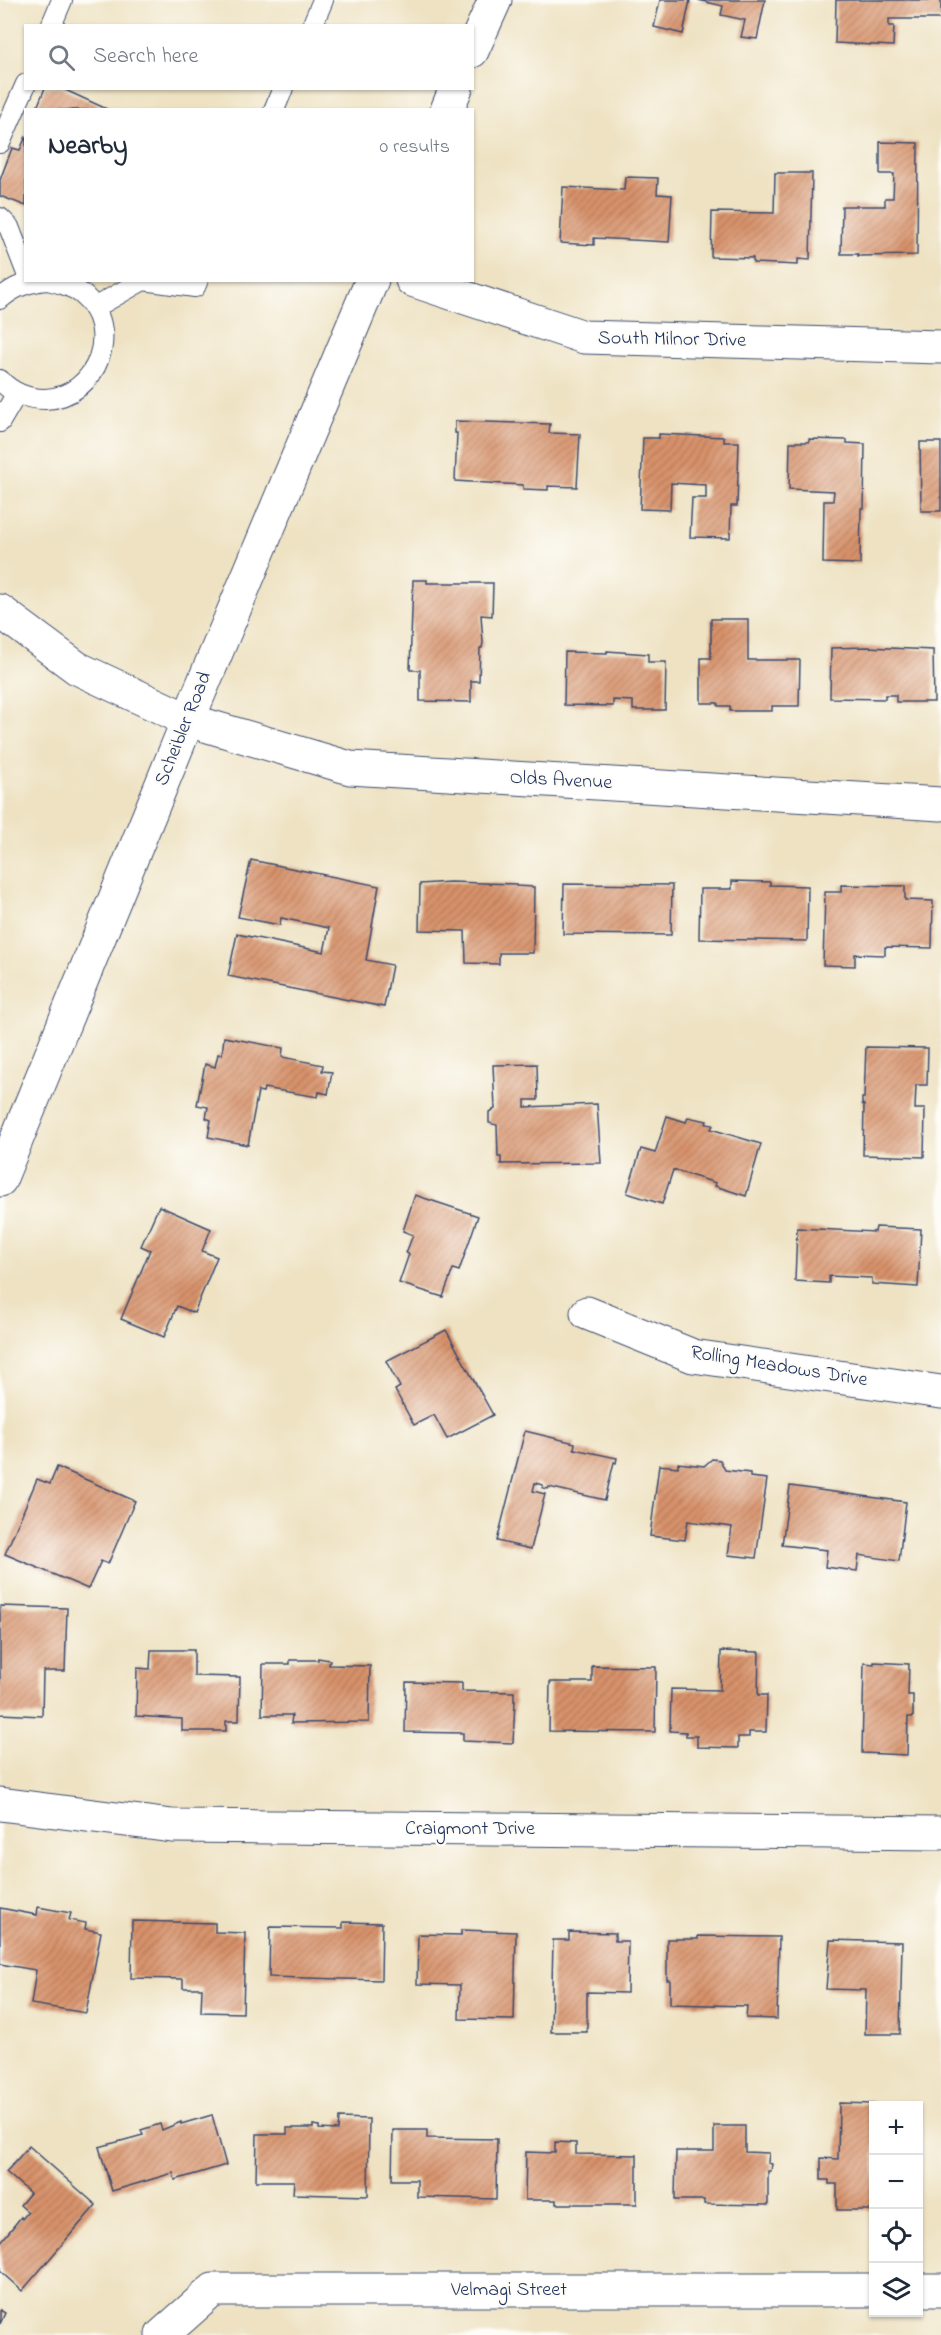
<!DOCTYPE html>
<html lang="en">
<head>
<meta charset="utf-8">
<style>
  body { margin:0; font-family:"Indie Flower",sans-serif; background:#f2f2f3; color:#1f2937 }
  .controls { position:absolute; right:18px; bottom:18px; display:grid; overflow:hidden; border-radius:0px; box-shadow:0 2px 4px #0004 }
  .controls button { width:54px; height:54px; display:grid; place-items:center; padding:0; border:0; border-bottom:2px solid #e0e1e3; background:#fff; color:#1f2937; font:30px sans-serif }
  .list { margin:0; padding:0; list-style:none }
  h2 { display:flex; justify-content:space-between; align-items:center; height:78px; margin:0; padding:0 24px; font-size:26px }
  h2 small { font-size:20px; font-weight:400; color:#747a83 }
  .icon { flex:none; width:33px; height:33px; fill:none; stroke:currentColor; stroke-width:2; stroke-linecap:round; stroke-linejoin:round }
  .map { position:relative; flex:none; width:941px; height:2335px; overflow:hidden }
  .search { position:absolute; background:#fff; box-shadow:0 2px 4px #0004; left:24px; top:24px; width:450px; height:66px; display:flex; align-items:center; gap:15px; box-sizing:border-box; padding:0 21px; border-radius:0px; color:#747a83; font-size:22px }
  .panel { position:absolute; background:#fff; box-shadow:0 2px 4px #0004; left:24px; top:108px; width:450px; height:174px; border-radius:0px }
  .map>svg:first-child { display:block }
  .building { fill:url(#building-hatch) }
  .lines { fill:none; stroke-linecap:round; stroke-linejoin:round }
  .service-casing { stroke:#3b4a6d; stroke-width:22 }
  .minor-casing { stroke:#3b4a6d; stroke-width:35 }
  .service { stroke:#fff; stroke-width:20 }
  .minor { stroke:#fff; stroke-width:33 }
  .labels { text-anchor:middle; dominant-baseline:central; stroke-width:4.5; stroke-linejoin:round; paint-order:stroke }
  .street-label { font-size:20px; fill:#1b2f5e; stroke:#fdfcf7 }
</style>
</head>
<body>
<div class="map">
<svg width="941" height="2335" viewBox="0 0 941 2335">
  <defs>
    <pattern id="building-hatch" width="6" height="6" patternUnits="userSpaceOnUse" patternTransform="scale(1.5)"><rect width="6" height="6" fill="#d8926a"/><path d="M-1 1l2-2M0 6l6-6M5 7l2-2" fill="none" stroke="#ae785a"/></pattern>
  </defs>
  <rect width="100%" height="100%" fill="#fdfcf7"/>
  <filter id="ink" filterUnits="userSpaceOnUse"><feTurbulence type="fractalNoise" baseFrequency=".0167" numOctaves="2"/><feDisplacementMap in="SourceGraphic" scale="12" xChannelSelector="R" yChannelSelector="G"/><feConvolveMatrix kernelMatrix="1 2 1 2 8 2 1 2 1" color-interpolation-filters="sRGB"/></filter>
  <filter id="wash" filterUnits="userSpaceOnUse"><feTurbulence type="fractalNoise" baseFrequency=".008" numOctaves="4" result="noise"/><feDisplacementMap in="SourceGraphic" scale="24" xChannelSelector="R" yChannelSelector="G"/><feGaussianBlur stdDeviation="1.35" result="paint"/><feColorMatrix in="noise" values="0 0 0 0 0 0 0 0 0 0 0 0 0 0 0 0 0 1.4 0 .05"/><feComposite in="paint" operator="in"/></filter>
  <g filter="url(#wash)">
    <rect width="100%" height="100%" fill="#eee2c2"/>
    <g id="blocks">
      <g class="building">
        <polygon points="660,0 690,0 683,34 654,27"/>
        <polygon points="698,0 765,0 757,39 741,37 745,20 721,15 723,6"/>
        <polygon points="836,0 941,0 941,19 889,19 889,26 894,26 893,46 835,43"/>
        <polygon points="45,88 61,88 109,110 36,110"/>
        <polygon points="26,136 26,206 0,196 0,180 12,148 20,150"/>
        <polygon points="880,142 918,143 917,255 858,256 858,254 841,254 842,206 885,206 885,198 893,198 894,174 880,174"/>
        <polygon points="775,173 812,173 810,260 798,259 798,265 753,263 753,258 711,257 712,212 774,213"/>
        <polygon points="625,177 658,178 657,194 672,195 669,242 594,238 594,245 560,243 563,187 624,190"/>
        <polygon points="455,421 550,424 549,433 580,434 577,487 548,486 548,490 523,489 523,485 455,481 457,433 455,433"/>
        <polygon points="659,434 724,437 724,442 739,442 737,506 731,506 730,538 690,537 692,498 706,498 706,485 671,483 670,510 640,509 643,438 659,438"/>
        <polygon points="809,439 847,440 847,443 865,444 864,508 861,508 860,564 823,563 824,501 833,501 834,491 789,489 790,442 809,442"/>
        <polygon points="920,442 941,442 941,511 921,511"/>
        <polygon points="413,580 427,580 427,583 493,583 492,616 481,615 483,642 482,648 480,648 479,681 471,681 471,702 420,701 420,670 410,670"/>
        <polygon points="711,619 748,619 748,660 800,660 799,706 772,706 772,711 730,711 730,706 718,706 718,703 701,703 701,658 711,658"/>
        <polygon points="867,647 933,650 934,702 896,702 896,695 885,695 885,699 830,698 831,648"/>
        <polygon points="607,651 648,654 648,662 666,662 665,710 633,710 633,701 613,700 613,706 564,705 565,652 607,653"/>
        <polygon points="251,860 379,886 366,960 392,965 384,1007 228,976 237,934 324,952 329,928 281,918 280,925 238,917"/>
        <polygon points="732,881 770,882 770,885 808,886 807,941 699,939 700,889 732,889"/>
        <polygon points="450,882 516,884 516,886 534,887 533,953 499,953 499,964 466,963 465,931 419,930 420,884"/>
        <polygon points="564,884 672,885 671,935 563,934"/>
        <polygon points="841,885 905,886 905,900 933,901 932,948 885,947 885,955 855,954 855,966 823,965 825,892 841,892"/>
        <polygon points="224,1037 283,1048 282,1057 323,1065 322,1071 332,1072 328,1094 319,1092 318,1097 264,1088 263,1092 258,1091 248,1145 208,1137 211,1120 206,1118 208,1107 197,1105 205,1064 215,1067 218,1054 222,1055"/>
        <polygon points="866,1047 928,1048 927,1085 916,1085 915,1109 925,1109 924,1157 863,1155 864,1105 862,1104 862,1098 864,1098"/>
        <polygon points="537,1064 538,1100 525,1100 525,1107 597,1104 601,1163 501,1164 501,1157 498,1157 497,1125 489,1123 489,1112 495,1109 493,1065"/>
        <polygon points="667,1116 686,1122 688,1117 707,1121 706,1124 713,1125 711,1129 761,1144 746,1196 715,1186 716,1183 673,1170 662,1204 627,1193 641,1149 655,1153"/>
        <polygon points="415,1195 478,1216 459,1271 453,1269 443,1297 399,1283 409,1254 406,1253 413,1235 403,1231"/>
        <polygon points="159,1206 211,1229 202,1251 217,1257 194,1313 177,1306 164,1337 121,1319 150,1250 141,1246"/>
        <polygon points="876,1227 921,1229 918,1287 872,1284 872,1278 829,1276 829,1283 795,1281 797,1228 875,1232"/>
        <polygon points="446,1330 493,1415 447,1439 434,1415 414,1425 395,1390 400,1387 386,1361"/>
        <polygon points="525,1431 575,1443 574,1449 617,1458 616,1463 614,1462 605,1500 549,1487 548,1489 543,1488 543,1485 535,1483 533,1491 545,1494 531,1549 497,1541"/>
        <polygon points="712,1459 720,1460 725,1470 750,1473 750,1477 767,1479 756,1558 728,1555 732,1527 688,1521 685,1540 650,1536 659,1465 678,1467 678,1463 704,1466"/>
        <polygon points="57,1467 135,1501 108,1564 101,1561 88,1589 5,1554 37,1479 50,1484"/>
        <polygon points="790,1486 906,1502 899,1561 859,1555 857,1571 825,1567 827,1550 782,1545"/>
        <polygon points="0,1606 67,1608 65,1671 43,1671 42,1716 0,1714"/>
        <polygon points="151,1650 194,1650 194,1676 240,1677 239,1721 226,1721 226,1731 182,1731 182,1719 136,1716 137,1668 150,1669"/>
        <polygon points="721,1651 759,1652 758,1695 767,1695 766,1732 749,1732 749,1737 738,1737 738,1748 697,1747 697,1736 686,1736 686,1732 670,1731 671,1689 720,1690"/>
        <polygon points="318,1658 330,1660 329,1665 370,1666 369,1722 291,1723 292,1715 262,1715 263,1664 290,1664 290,1660 318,1660"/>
        <polygon points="874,1662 909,1664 908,1695 913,1695 913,1717 908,1717 907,1755 862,1753 864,1663 874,1664"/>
        <polygon points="592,1666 656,1667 655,1732 549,1731 550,1682 592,1682"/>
        <polygon points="406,1682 462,1683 462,1691 514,1692 514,1701 515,1701 513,1743 463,1741 463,1733 405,1732"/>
        <polygon points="38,1907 71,1913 69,1920 86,1923 85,1929 101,1932 86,2013 31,2004 36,1970 0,1964 0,1908 37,1915"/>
        <polygon points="132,1921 215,1923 215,1932 245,1933 243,2013 201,2012 202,1988 183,1988 183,1979 131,1978"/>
        <polygon points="343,1922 382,1923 381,1980 269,1977 270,1927 343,1928"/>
        <polygon points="461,1930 516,1932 514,2020 459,2019 460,1985 417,1984 418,1934 461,1935"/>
        <polygon points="569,1932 615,1933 615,1941 628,1941 627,1993 587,1992 587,2032 551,2032 553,1940 569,1940"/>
        <polygon points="698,1936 779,1937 777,2019 746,2018 747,2006 670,2004 670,1980 667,1980 667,1939 698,1939"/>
        <polygon points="830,1940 902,1942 900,2034 865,2034 866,1990 826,1989"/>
        <polygon points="839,2103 874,2104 874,2210 837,2210 837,2184 829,2184 829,2180 821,2180 821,2158 838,2159"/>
        <polygon points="212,2115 226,2165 175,2180 173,2173 112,2191 99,2147 143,2135 141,2130 160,2124 162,2130 181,2122 181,2124"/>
        <polygon points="339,2118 369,2119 368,2196 293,2194 294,2181 256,2181 257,2134 287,2134 287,2128 313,2128 313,2125 319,2126 319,2129 338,2130"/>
        <polygon points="714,2126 745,2126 745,2152 769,2153 768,2163 772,2164 771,2171 768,2171 768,2205 704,2204 704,2200 675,2200 676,2151 714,2151"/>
        <polygon points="393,2130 427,2130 427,2138 497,2139 496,2199 417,2197 417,2180 392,2180"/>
        <polygon points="555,2142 576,2143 576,2154 637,2155 637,2204 556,2204 556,2200 525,2200 526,2152 555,2153"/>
        <polygon points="29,2146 96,2205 22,2291 0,2271 0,2243 21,2217 22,2219 28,2212 20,2205 30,2193 6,2172"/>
        <polygon points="0,2310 5,2313 0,2324"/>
      </g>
    </g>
  </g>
  <g filter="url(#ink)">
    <use href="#blocks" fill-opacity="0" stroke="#3b4a6d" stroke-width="1.5"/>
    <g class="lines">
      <defs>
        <g id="service">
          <polyline points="51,26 62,0"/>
          <polyline points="312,26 323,0"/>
          <polyline points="274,110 283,88"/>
          <polyline points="0,143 26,84"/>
          <polyline points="0,218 9,227 26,271"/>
          <polyline points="143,280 195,287 198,280"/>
          <path d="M0 299C15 286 28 282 47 280"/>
          <polyline points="94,308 143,280"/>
          <path d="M0 380C12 393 28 399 45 399 98 397 123 328 82 294 72 286 60 283 48 280"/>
          <polyline points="0,422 17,393"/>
        </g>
        <g id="minor">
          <polyline points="472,51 495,0"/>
          <polyline points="447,110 456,88"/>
          <polyline points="412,280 584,337 941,347"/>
          <polyline points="0,611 77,668 188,720 350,768 941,804"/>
          <polyline points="0,1180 188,720 372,280"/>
          <polyline points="587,1313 693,1356 941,1392"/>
          <polyline points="0,1804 172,1826 941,1833"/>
          <polyline points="918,2290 941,2290"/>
          <polyline points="162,2335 213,2290 874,2290"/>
        </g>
      </defs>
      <use href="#service" class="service-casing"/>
      <use href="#minor" class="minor-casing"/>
      <use href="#service" class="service"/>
      <use href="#minor" class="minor"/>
    </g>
  </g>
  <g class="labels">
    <g class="street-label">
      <text transform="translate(672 340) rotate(1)">South Milnor Drive</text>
      <text transform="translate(184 729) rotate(-68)">Scheibler Road</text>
      <text transform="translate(561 781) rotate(3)">Olds Avenue</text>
      <text transform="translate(779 1367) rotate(9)">Rolling Meadows Drive</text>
      <text x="470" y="1829">Craigmont Drive</text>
      <text x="509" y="2290">Velmagi Street</text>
    </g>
  </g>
</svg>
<div class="controls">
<button>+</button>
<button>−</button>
<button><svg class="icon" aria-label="locate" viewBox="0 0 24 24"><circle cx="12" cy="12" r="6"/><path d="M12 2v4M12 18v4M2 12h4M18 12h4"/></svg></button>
<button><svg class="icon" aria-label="layers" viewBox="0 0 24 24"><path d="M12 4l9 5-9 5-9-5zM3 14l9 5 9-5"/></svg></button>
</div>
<div class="search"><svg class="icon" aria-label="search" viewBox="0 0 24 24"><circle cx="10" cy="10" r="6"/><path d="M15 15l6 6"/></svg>Search here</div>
<section class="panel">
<h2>Nearby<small>0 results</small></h2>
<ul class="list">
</ul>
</section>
</div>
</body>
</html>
